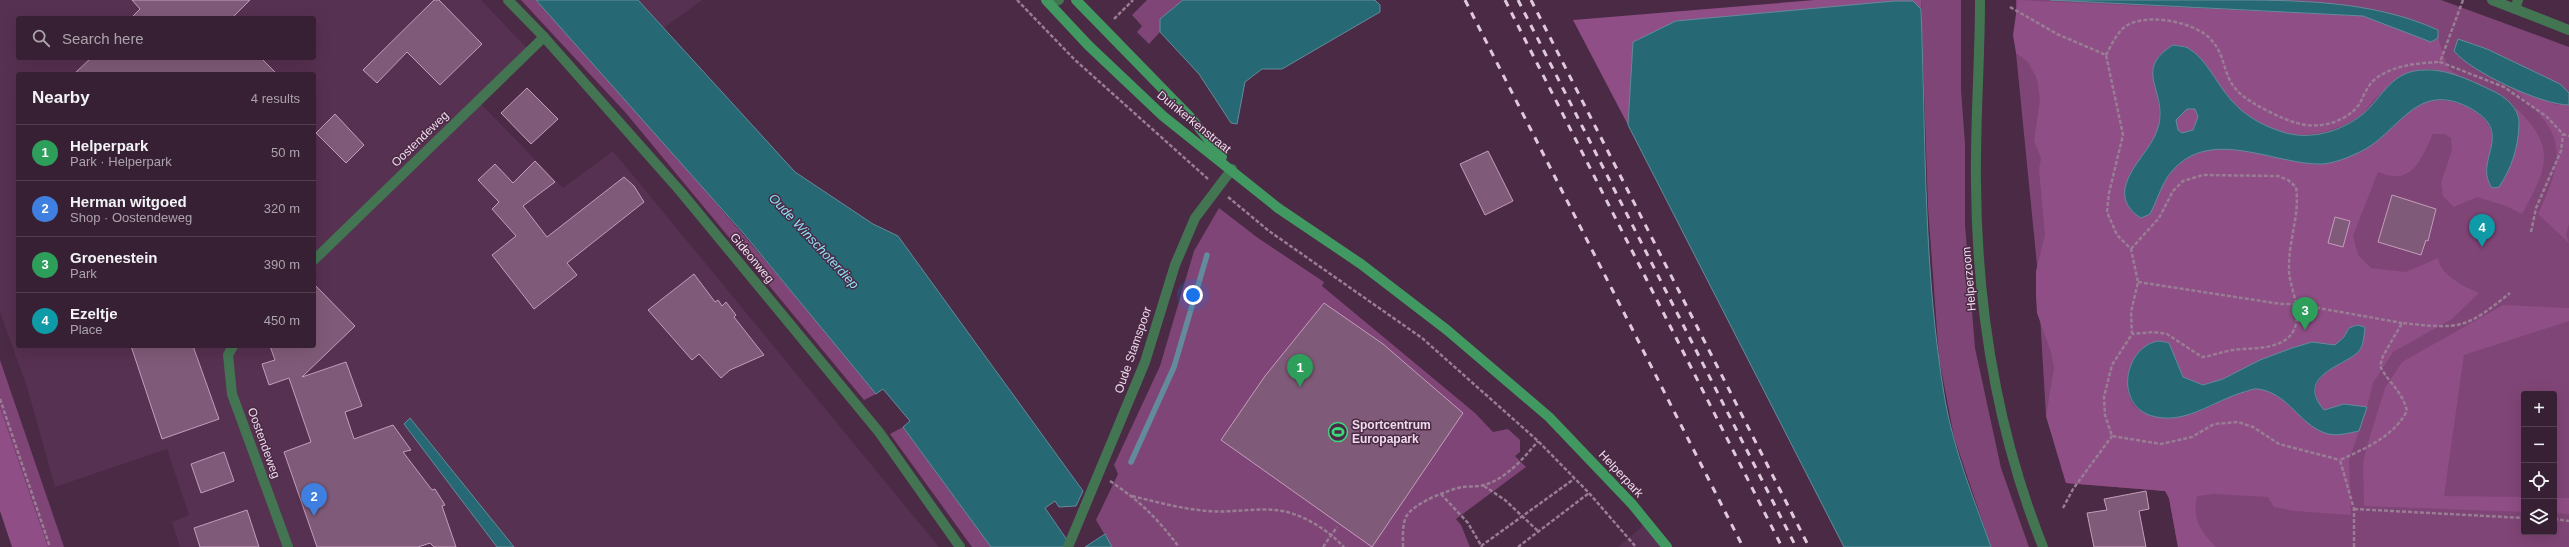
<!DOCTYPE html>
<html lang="en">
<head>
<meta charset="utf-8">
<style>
  body { margin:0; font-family:Helvetica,sans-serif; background:#432d40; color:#f1f3f6 }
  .controls { position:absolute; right:12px; bottom:12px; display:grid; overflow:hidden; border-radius:4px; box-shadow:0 4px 16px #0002 }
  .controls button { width:36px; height:36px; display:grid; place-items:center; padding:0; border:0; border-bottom:1px solid #523e4f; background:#382034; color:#f1f3f6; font:20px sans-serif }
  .you { position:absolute; left:1193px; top:295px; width:14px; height:14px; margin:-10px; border:3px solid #fff; border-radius:50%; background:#1a73e8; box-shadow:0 0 0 6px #1a73e833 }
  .badge { display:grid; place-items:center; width:26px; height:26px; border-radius:50%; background:#1a73e8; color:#fff; font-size:13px; font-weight:700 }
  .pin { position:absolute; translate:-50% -33px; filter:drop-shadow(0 1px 2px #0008) }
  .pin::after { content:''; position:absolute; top:21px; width:14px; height:12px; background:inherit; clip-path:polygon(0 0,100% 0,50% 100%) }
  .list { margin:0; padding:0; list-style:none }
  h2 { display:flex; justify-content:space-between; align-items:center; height:52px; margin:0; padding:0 16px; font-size:17px }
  h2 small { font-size:13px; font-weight:400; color:#aba3ac }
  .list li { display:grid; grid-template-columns:26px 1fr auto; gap:12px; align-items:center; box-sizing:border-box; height:56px; padding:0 16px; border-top:1px solid #523e4f }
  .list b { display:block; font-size:15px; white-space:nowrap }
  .list p { margin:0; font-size:13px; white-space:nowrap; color:#aba3ac }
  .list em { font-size:13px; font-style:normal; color:#aba3ac }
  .icon { flex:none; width:22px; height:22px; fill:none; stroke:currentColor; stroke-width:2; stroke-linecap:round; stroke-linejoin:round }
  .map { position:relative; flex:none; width:2569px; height:547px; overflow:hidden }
  .search { position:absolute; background:#382034; box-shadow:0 4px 16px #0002; left:16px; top:16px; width:300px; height:44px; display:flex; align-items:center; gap:10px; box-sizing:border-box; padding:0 14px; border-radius:4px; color:#aba3ac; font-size:15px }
  .panel { position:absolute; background:#382034; box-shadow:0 4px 16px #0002; left:16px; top:72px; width:300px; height:276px; border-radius:4px }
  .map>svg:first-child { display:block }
  .built { fill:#573151; fill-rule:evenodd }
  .green { fill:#7f4576; fill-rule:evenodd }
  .forest { fill:#8f4e85 }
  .water { fill:#276875; stroke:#648b99; fill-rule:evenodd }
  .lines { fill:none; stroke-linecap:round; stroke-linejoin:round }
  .stream { stroke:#648b99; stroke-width:5.5 }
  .building { fill:#805b79; stroke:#c49cbc }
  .path { stroke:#987d94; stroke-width:2.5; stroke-dasharray:4 2; stroke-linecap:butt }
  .service { stroke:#437553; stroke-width:10 }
  .minor { stroke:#437553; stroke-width:10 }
  .tertiary { stroke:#437553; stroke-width:10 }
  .secondary { stroke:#429861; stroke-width:10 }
  .rail { stroke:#dfc9db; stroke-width:3; stroke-dasharray:7 7; stroke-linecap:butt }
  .labels { text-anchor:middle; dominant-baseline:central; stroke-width:3; stroke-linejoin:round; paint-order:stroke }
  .street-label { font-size:12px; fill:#f1dced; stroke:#4a2a45 }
  .poi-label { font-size:12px; font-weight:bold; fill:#f1dced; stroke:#4a2a45; text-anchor:start }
  .water-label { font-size:13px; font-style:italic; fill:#8de2f4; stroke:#4a2a45 }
</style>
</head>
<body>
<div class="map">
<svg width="2569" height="547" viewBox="0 0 2569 547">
  <rect width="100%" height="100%" fill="#4a2a45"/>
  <g class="built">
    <path d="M0 0H481L529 50 477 100 563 188 613 151 939 547H180L172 522 189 515 167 449 55 487 27 387 0 312ZM18 18H314V58H18ZM18 74H314V346H18Z"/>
    <polygon points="628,0 702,0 658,32"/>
    <polygon points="1646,523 1665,547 1618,547"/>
  </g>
  <g class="green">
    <path d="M521 0H536C653 128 766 259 876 394L864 400 625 112Z"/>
    <polygon points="1147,0 1183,0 1160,19 1160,32 1149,44 1137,32 1142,26 1132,15"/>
    <polygon points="1921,0 1961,0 1961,90 1965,144 1965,225 1975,348 2001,468 2029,547 1991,547 1954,437 1939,358 1928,207"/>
    <path d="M2016 0H2441L2569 47V547H2178L2169 498 2165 491 2066 483 2046 416 2037 265 2016 53ZM2524 394H2554V532H2524Z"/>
    <polygon points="1219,208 1258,238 1324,282 1322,286 1475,413 1493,432 1508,429 1520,440 1520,452 1515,456 1526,467 1456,519 1461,525 1470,547 1112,547 1096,520 1118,474 1114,465 1160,366 1194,251"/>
    <polygon points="0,360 64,547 48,547 0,407"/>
    <polygon points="903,427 991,547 972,547 890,434"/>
  </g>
  <g class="forest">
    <polygon points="1815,0 1921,0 1921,9 1913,1 1633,43 1628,125 1573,20"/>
    <path d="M2018 0 2363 16 2431 42 2438 38 2448 68 2461 77C2450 74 2434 66 2423 70 2411 74 2387 88 2378 96 2371 101 2368 109 2362 114 2328 139 2280 143 2246 115 2227 98 2213 76 2197 56L2154 80C2165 128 2159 133 2132 173L2150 214C2157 201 2162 182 2172 171 2200 138 2247 150 2283 158 2294 161 2313 167 2324 163 2338 158 2373 143 2384 135 2394 127 2400 116 2410 109 2431 95 2456 99 2475 112 2500 129 2492 146 2486 171L2520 121 2515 107C2558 148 2547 168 2522 214L2506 206 2477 197 2454 207 2443 196 2441 183 2452 150 2451 138 2444 134H2433C2425 150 2416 179 2393 176 2388 176 2382 173 2378 172L2353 236 2358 255 2371 268 2406 272 2438 258C2440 275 2465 287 2479 293L2452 319 2393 352 2373 383 2367 407 2344 404 2324 410C2300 380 2337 364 2359 351L2365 327 2357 325 2349 328 2344 337 2335 345 2312 342 2292 348 2260 360 2223 379 2203 385 2183 377 2169 343 2127 389C2129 394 2130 402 2134 406 2151 422 2183 417 2203 410 2220 404 2238 388 2257 388 2273 389 2325 424 2342 434L2359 431 2349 460 2351 515 2294 511 2274 507 2268 497 2214 494 2197 496C2192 518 2200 531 2216 547H2178L2169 498 2165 491 2066 483 2046 416 2054 368 2051 352 2037 313 2036 296V271L2045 235 2039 169 2041 158 2034 141 2040 99 2037 79 2028 62 2016 53 2013 35Z"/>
    <path d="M2509 86 2557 105H2569V224L2566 234 2569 243 2538 214C2568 151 2564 131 2509 86Z"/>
    <polygon points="2187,109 2195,109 2198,117 2193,130 2182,133 2178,130 2176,120"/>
    <polygon points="2503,305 2569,308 2569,321 2464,355 2444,496 2524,497 2524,512 2364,506 2363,462 2366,449 2385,388 2402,362"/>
    <polygon points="0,407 48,547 12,547 0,511"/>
    <polygon points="2554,498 2569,498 2569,514 2554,513"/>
  </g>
  <g class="water">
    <polygon points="536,0 638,0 795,172 873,224 898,236 1083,491 1076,506 1059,507 1055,501 1045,508 1072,547 991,547 903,427 910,421 883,389 876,394 744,234"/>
    <polygon points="1183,0 1375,0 1380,5 1380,12 1282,69 1262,69 1245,82 1237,124 1231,123 1199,74 1160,32 1160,19"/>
    <path d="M2050 0C2108 0 2166 0 2223 0 2296 0 2372 0 2438 30V38L2431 42 2363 16Z"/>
    <path d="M1894 1H1913L1921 9C1926 139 1923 271 1945 400 1954 451 1974 499 1991 547H1844L1628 125 1633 42 1676 21Z"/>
    <path d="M2458 39 2487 49 2560 84 2569 93V105C2542 105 2471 72 2454 51Z"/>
    <path d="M2173 45C2177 46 2184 46 2188 48 2207 59 2217 85 2232 101 2246 117 2265 127 2286 133 2312 140 2342 131 2363 114 2383 97 2391 70 2425 70 2448 69 2472 81 2493 91 2506 97 2520 109 2519 125 2518 148 2512 167 2499 187L2492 188C2472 159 2518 133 2468 107 2416 81 2400 131 2362 151 2349 157 2336 163 2322 164 2274 165 2211 126 2172 171 2162 182 2157 201 2150 214L2141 218C2130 211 2123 202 2125 188 2130 164 2154 148 2159 124 2166 89 2133 70 2173 45ZM2187 109H2195L2198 117 2193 130 2182 133 2178 130 2176 120Z"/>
    <path d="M2357 325 2365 327C2364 334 2364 345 2359 351 2346 366 2294 375 2324 410L2344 404 2367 407 2359 431C2349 433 2335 437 2325 433 2299 424 2288 393 2258 389 2254 388 2248 391 2244 392 2212 401 2184 427 2149 415 2116 402 2124 352 2154 342 2159 340 2165 342 2169 343L2183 377 2203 385 2223 379 2260 360 2292 348 2312 342 2335 345 2344 337 2349 328Z"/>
    <polygon points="410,418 514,547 497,547 404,424"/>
    <polygon points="1105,534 1112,547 1085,547"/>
  </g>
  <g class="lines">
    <polyline class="stream" points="1131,462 1174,367 1207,255"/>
  </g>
  <g class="building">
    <polygon points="132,0 250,0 232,18 131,18 140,9"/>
    <polygon points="434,0 439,0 482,44 440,85 407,52 377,83 363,70"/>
    <polygon points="91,58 261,58 277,74 74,74"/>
    <polygon points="527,88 558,119 531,144 501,113"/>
    <polygon points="335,114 364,145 346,163 316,133"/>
    <polygon points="1488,151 1513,201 1485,215 1460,164"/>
    <polygon points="535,161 555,182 523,206 547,237 624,177 634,186 644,202 567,263 577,275 534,309 492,255 516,236 492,209 499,202 478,180 495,164 513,183"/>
    <polygon points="2392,195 2436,209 2428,241 2426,240 2421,255 2378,242"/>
    <polygon points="2335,217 2350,221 2343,247 2328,243"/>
    <polygon points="694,274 715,302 718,300 722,306 726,302 736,315 734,317 764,355 730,370 721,378 699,354 692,360 648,310"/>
    <polygon points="314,284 355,326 302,377 346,362 362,406 345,412 354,439 393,425 411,450 403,452 432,490 435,489 445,505 442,506 456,547 434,547 430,543 418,547 317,547 284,452 311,442 289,378 269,385 262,364 275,360 270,346 314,346"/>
    <polygon points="1324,303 1383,344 1463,413 1372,547 1221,440 1265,376"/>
    <polygon points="131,346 193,346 219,419 162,439"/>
    <polygon points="224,452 234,481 201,493 191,464"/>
    <polygon points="2146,491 2149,509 2139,511 2146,547 2094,547 2087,513 2107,510 2104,499"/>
    <polygon points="247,510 259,547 200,547 194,528"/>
  </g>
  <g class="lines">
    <g class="path">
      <polyline points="1017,0 1074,59 1208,179"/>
      <polyline points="2463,0 2440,62 2504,87 2546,116 2563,134 2569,136"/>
      <polyline points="2010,7 2057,34 2106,55 2123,135 2109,193 2107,212 2117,235 2131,249 2138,282 2131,312 2132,334 2112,365 2104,397 2105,415 2112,436 2161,444 2192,437 2214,424 2238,422 2253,427 2279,444 2340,460"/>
      <polyline points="1114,19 1133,0"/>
      <path d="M2106 55C2112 44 2119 27 2132 23 2154 14 2199 23 2213 42 2227 58 2222 80 2243 96 2254 105 2284 120 2297 123 2318 130 2348 122 2360 103 2364 95 2367 87 2374 80 2392 65 2418 63 2440 62"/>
      <polyline points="1228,197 1269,231 1422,338 1538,441 1589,493 1636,547"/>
      <polyline points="2531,232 2536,208 2561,151 2563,134"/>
      <path d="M2131 249 2159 218 2173 191 2183 181 2203 175 2278 176 2288 180 2296 187C2300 215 2289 238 2289 266 2288 283 2298 299 2297 317 2295 352 2256 347 2232 350 2221 352 2212 356 2202 357L2167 334 2153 332 2132 334"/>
      <polyline points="2138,282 2281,304 2296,304 2402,323"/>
      <polyline points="0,399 50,547"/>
      <path d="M1110 481C1141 502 1157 518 1179 547"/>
      <polyline points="1484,486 1505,500 1539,532"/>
      <polyline points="1441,494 1468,523 1482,547"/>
      <path d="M1132 496C1157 502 1182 509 1208 511 1230 513 1253 508 1275 510 1300 512 1327 529 1344 547"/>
      <polyline points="2063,508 2073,489 2112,436"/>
      <polyline points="2354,509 2524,518"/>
      <polyline points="2554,519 2569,521"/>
      <polyline points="1481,546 1574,479"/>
      <polyline points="1323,547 1337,527"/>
      <path d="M1403 547C1403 537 1402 526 1406 517 1413 503 1448 490 1462 487 1469 486 1477 487 1484 485 1506 479 1524 458 1538 441"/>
      <polyline points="1518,547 1589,493"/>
      <path d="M2354 547V509L2340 460C2366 448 2393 437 2407 411 2402 390 2389 384 2380 366L2383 356 2402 323C2460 329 2464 330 2510 293"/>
    </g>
    <polyline class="service" points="2515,9 2518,0"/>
    <g class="minor">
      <polyline points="508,0 544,37 681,192 879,432 960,547"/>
      <polyline points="2492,0 2569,30"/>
      <polyline points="314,260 544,37"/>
      <polyline points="233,346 228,355 232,394 288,547"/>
      <polyline points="1068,547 1145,362 1175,265 1195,218 1232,169"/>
    </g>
    <g class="tertiary">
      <path d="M1980 0C1980 61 1975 123 1976 184 1977 307 1997 432 2043 547"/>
      <polyline points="1048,2 1059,0"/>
    </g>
    <g class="secondary">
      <polyline points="1046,0 1088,45 1163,116 1278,208 1361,264 1447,330 1549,417 1632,504 1667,547"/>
      <polyline points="1076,0 1192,119 1222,157"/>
    </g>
    <g class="rail">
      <polyline points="1465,0 1743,547"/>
      <polyline points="1505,0 1782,547"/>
      <polyline points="1518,0 1796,547"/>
      <polyline points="1531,0 1809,547"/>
    </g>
  </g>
  <defs>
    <symbol id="stadium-ring" viewBox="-11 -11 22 22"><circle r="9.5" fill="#4a2a45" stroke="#3dd77e" stroke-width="1.5"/><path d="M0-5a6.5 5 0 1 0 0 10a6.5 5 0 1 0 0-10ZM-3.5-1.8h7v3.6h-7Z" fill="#3dd77e"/></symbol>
  </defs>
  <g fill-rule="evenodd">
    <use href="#stadium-ring" x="1327" y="421" width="22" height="22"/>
  </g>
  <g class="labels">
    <g class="street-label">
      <text transform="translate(1194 122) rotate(39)">Duinkerkenstraat</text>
      <text transform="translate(420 139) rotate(-44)">Oostendeweg</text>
      <text transform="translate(752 258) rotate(50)">Gideonweg</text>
      <text transform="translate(1969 279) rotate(-95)">Helperzoom</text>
      <text transform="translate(1133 350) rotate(-71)">Oude Stamspoor</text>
      <text transform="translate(264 443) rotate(70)">Oostendeweg</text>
      <text transform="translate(1621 474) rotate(47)">Helperpark</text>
    </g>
    <g class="poi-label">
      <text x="1352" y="425">Sportcentrum<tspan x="1352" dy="14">Europapark</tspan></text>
    </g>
    <g class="water-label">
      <text transform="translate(814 241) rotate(47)">Oude Winschoterdiep</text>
    </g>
  </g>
</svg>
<div class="controls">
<button>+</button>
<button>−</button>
<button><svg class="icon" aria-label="locate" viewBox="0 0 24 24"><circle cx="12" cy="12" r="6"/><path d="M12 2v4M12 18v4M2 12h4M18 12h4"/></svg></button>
<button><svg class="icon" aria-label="layers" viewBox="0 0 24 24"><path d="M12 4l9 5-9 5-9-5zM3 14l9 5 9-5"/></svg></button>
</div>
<div class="you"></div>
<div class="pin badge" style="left:1300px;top:387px;background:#2e9e5b">1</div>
<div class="pin badge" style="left:314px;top:516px;background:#3f7fe0">2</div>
<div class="pin badge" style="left:2305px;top:330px;background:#2e9e5b">3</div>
<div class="pin badge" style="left:2482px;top:247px;background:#0f9aa8">4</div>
<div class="search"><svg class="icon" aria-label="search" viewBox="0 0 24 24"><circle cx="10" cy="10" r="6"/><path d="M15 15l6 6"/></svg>Search here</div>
<section class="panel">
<h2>Nearby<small>4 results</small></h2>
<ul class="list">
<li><span class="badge" style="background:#2e9e5b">1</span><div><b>Helperpark</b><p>Park · Helperpark</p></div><em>50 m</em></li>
<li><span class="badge" style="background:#3f7fe0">2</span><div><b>Herman witgoed</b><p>Shop · Oostendeweg</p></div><em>320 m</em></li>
<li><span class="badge" style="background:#2e9e5b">3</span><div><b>Groenestein</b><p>Park</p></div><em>390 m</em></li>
<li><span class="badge" style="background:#0f9aa8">4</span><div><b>Ezeltje</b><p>Place</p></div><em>450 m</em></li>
</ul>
</section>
</div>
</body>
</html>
